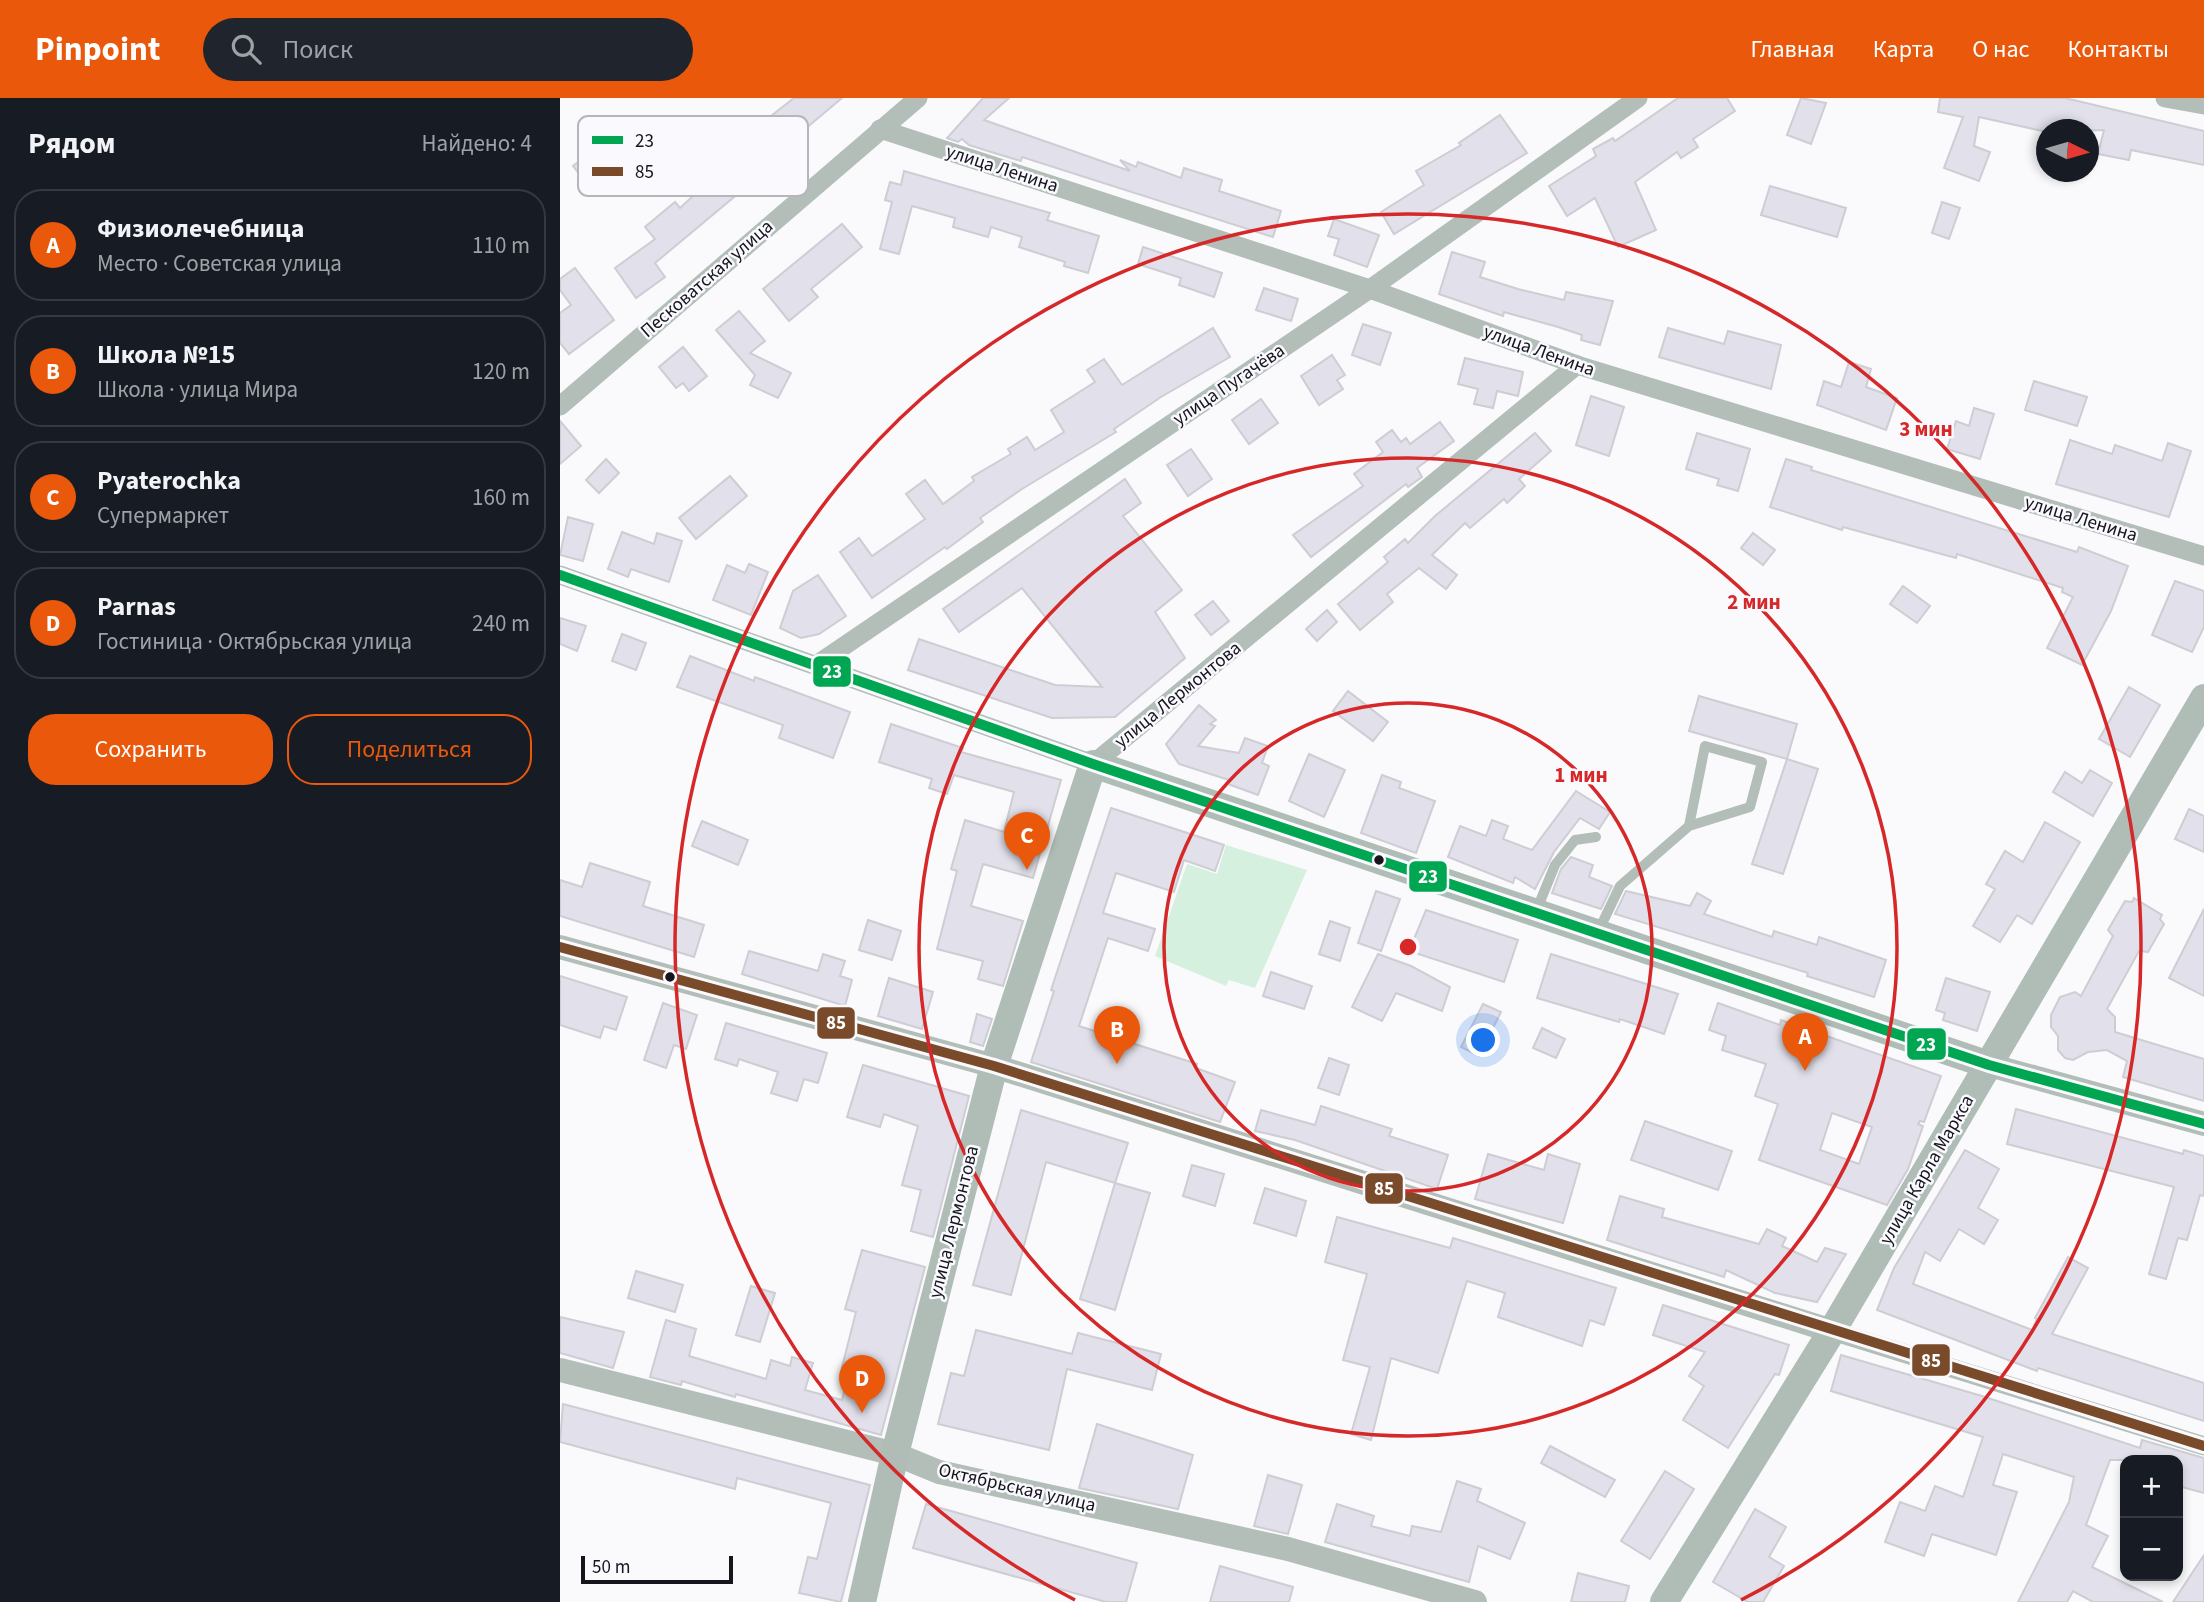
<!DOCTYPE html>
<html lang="ru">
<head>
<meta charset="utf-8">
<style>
  body { margin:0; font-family:"Source Sans 3",sans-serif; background:#20242c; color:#f1f3f6 }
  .controls { position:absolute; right:21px; bottom:21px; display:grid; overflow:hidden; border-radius:14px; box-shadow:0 4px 10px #0003 }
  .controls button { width:63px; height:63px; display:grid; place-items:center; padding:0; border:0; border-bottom:2px solid #363941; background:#171b24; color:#f1f3f6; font:35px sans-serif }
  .compass { position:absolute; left:1476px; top:21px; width:63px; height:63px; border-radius:50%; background:#171b24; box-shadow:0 4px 10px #0003; rotate:95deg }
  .scale { position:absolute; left:21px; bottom:18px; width:152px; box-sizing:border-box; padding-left:7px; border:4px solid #16151e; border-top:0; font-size:19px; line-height:24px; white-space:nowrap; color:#16151e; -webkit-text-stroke:5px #f9f9fe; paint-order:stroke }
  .you { position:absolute; left:924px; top:943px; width:24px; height:24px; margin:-18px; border:5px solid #fff; border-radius:50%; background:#1a73e8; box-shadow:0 0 0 10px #1a73e833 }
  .badge { display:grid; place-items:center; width:46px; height:46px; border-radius:50%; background:#ea580c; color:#fff; font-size:23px; font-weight:700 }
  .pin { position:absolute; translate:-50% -58px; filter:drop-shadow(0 2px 4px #0008) }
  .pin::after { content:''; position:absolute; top:37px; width:24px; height:21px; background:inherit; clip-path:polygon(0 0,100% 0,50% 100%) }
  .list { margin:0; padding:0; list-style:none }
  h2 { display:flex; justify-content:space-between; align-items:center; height:91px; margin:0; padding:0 28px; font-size:30px }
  h2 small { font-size:23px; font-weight:400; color:#9ea1a6 }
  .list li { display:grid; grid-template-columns:46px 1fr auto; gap:21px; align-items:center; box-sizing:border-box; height:112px; margin:0 14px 14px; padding:0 14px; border:2px solid #363941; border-radius:28px }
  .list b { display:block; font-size:26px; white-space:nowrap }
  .list p { margin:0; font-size:23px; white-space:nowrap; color:#9ea1a6 }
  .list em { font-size:23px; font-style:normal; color:#9ea1a6 }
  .actions { display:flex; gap:14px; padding:21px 28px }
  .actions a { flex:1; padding:16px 0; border:2px solid #ea580c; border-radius:28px; text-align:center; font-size:24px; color:#ea580c }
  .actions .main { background:#ea580c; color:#fff }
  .icon { flex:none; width:38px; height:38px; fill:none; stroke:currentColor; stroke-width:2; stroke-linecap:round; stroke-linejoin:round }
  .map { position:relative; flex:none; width:1644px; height:1504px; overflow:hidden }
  header { display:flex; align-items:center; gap:42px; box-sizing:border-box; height:98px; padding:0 35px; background:#ea580c; color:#fff }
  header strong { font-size:33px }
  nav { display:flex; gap:38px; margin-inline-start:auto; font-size:24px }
  .search { width:490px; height:63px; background:#20242c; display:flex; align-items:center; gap:18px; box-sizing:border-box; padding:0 24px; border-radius:38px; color:#9ea1a6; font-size:26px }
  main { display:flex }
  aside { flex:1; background:#171b24 }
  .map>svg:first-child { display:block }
  .green { fill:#d5f0de }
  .building { fill:#e2e1eb; stroke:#cdcdd3; stroke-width:2; fill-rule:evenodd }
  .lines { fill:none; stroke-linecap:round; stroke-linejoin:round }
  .service { stroke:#b2beb7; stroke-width:10 }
  .minor { stroke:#b2beb7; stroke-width:19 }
  .tertiary { stroke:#b2beb7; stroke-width:24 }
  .secondary { stroke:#afbdb6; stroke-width:28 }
  .bus-1-casing { stroke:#f9f9fe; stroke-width:16 }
  .bus-2-casing { stroke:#f9f9fe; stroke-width:16 }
  .bus-1 { stroke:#00a651; stroke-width:10 }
  .bus-2 { stroke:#7a4b2a; stroke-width:10 }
  .ring { fill:none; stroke:#d62828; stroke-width:3.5 }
  .bus-dot { fill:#16151e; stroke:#f9f9fe; stroke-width:2.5 }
  .labels { text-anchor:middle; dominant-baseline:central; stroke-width:5; stroke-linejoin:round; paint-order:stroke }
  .street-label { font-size:19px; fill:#16151e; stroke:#f9f9fe }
  .key { fill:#f9f9fe; stroke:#b5b5bb; stroke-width:2 }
  .key-label { font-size:19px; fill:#16151e }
  .centre { fill:#d62828; stroke:#f9f9fe; stroke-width:3.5 }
  .ring-label { font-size:21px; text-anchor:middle; font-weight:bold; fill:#d62828; stroke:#f9f9fe; stroke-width:5; stroke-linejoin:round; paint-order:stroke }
  .line-badge { stroke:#f9f9fe; stroke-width:2.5 }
  .badge-label { font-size:19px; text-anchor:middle; font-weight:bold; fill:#fff }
</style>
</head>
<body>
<header>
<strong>Pinpoint</strong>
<div class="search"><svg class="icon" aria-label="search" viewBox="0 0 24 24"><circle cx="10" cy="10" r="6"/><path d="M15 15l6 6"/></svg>Поиск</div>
<nav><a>Главная</a><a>Карта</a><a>О нас</a><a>Контакты</a></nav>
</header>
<main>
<aside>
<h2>Рядом<small>Найдено: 4</small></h2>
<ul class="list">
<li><span class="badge">A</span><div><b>Физиолечебница</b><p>Место · Советская улица</p></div><em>110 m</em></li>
<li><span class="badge">B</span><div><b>Школа №15</b><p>Школа · улица Мира</p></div><em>120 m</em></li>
<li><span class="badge">C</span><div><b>Pyaterochka</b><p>Супермаркет</p></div><em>160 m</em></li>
<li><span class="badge">D</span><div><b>Parnas</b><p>Гостиница · Октябрьская улица</p></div><em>240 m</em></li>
</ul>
<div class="actions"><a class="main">Сохранить</a><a>Поделиться</a></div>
</aside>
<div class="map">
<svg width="1644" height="1504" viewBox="0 0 1644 1504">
  <rect width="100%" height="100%" fill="#fafafd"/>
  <polygon class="green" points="666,747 747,772 695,890 669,882 666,888 595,858 627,766 657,776"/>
  <g class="building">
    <polygon points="234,0 282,0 188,79 192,84 95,165 105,179 76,200 55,170 95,141 85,129 115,104 120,110 147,85 135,71 151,57 163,71 190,49 183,40"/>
    <polygon points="423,0 449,0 424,22 570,73 560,62 576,69 578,64 621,80 624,70 662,82 659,93 721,113 713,139 462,59 461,63 431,54 409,47 402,41 398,44 387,40"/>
    <polygon points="1118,0 1167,0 1175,13 1133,41 1138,49 1121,60 1117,54 1075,84 1096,132 1058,149 1035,100 1007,118 989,88 1036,58 1033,51 1053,40 1055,43"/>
    <polygon points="1241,0 1266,5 1251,46 1227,37"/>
    <polygon points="1380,0 1505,0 1644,33 1644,67 1571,52 1569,62 1538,56 1544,32 1487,34 1419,19 1414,48 1430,54 1419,83 1384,70 1403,19 1378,14"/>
    <polygon points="940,17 967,55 834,136 821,114 864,87 856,73 901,47 899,45"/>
    <polygon points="59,33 81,62 51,86 42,74 27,86 13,68"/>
    <polygon points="344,73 490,115 487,122 539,138 528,175 504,168 505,164 459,149 462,139 431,129 428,139 393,129 395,120 352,108 339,156 320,151 332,104 325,102 330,84 341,87"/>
    <polygon points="1210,88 1286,110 1277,139 1201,117"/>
    <polygon points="1382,104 1400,110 1389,141 1372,135"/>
    <polygon points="774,121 819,137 807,169 774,157 779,141 768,138"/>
    <polygon points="282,126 302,149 251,191 258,199 229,223 203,191"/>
    <polygon points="583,149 662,175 654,199 619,187 621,180 578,166"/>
    <polygon points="892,154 925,164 920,179 958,191 1004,202 1006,194 1053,203 1040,247 1021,242 1022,237 998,229 944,214 943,218 879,196"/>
    <polygon points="15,170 54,222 9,256 0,245 0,215 11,207 0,192 0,181"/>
    <polygon points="704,190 738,201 731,223 696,212"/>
    <polygon points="179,213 205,243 190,255 231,275 218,300 190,287 195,277 156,232"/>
    <polygon points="803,226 831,235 820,267 792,257"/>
    <polygon points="653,230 670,259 601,299 554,331 556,334 462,391 420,420 423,424 387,451 385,449 312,500 280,454 299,440 312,458 365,421 346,396 365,382 383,406 414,383 412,379 451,356 448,351 467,339 475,352 504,334 491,312 535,284 527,272 544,261 562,287"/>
    <polygon points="1108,230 1164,246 1168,233 1221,247 1211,291 1099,259"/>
    <polygon points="123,249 147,278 129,293 123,285 116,290 99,269"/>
    <polygon points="772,257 785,277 777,282 783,291 759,307 741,278"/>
    <polygon points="905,260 963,274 958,298 937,293 933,310 914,306 918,291 898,286"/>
    <polygon points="1289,264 1311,271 1306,289 1337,300 1326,332 1257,307 1264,283 1281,289"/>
    <polygon points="1474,283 1527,299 1517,328 1465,312"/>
    <polygon points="1031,298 1064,309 1049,358 1016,347"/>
    <polygon points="701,301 718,325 689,346 672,322"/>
    <polygon points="1414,310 1434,316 1420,361 1387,351 1396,323 1409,328"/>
    <polygon points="0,323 21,348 0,366"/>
    <polygon points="880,324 894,343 857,370 862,379 848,389 846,386 751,459 733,437 803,388 794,376 823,354 816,344 832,332 841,344 846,340 850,346"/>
    <polygon points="975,335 991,353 959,381 965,388 947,405 944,401 910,430 905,425 872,457 897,477 886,491 859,470 827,496 833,504 800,532 778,506 828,464 824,459 845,441 848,445 875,418"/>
    <polygon points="1137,335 1190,351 1178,393 1157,387 1159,381 1126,371"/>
    <polygon points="1510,342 1552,356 1555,347 1602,363 1608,345 1631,353 1609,419 1496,386"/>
    <polygon points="631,351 652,381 628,398 607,367"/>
    <polygon points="46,361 59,375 39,395 26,382"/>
    <polygon points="1226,361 1252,369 1251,372 1517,454 1519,449 1568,468 1551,513 1522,567 1487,550 1513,499 1502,494 1503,490 1397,456 1396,460 1283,429 1282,432 1210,409"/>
    <polygon points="170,378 187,398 136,441 119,420"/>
    <polygon points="565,381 581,405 563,418 622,492 595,514 625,560 555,619 492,620 348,572 359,541 495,587 542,589 462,490 399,534 383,511"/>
    <polygon points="8,419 33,426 23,463 0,457"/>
    <polygon points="62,434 94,446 97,435 122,443 109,484 71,471 68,479 48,471"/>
    <polygon points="1193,435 1215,452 1203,467 1181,450"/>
    <polygon points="189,466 208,474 191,517 153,502 167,467 185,475"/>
    <polygon points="258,477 286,518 259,536 241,540 220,530 233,493"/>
    <polygon points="1615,483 1644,493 1644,529 1632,554 1592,537"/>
    <polygon points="1343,488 1370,508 1357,525 1330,506"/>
    <polygon points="653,503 669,523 651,537 635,517"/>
    <polygon points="767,512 777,524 757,543 746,531"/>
    <polygon points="0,520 26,528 17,553 0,546"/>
    <polygon points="62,536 86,545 76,572 52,563"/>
    <polygon points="130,558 194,583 195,579 290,614 273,660 219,640 223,627 117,589"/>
    <polygon points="1569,589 1600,607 1570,659 1539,641"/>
    <polygon points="788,593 828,624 813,643 773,613"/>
    <polygon points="1139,598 1237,626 1227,661 1129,633"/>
    <polygon points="639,607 656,622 650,626 655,628 638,648 679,655 685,640 708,648 702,665 709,668 698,697 668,686 669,682 619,666 606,646"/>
    <polygon points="331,626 403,650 401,654 501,682 473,780 423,766 411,808 463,823 443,888 418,881 423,863 377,851 397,773 391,771 405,722 444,734 454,694 394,677 387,696 369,690 372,681 319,664"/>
    <polygon points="749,656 785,672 764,719 729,703"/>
    <polygon points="1227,661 1258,671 1223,776 1192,766"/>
    <polygon points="1530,672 1552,685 1533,718 1493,694 1505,674 1522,685"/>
    <polygon points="822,677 841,684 839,690 875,703 856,755 801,735"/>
    <polygon points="1016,693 1050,714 1039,731 1020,720 994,754 975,791 955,779 953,785 888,759 900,728 926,738 932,722 948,728 943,741 972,752"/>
    <polygon points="551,710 664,747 655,773 624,762 614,794 556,775 543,815 595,831 588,853 548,840 519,928 637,966 636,970 675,984 660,1024 471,964 494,893 491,892"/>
    <polygon points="1629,711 1644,718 1644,754 1615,741"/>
    <polygon points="142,723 188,742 178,767 132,748"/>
    <polygon points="1485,724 1520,744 1472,826 1457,817 1440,844 1413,828 1435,791 1426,786 1445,753 1463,764"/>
    <polygon points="1011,759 1033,767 1029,779 1052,788 1041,811 992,795 1001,771"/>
    <polygon points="30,765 90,784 83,808 144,827 134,859 0,818 0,782 22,789"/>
    <polygon points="816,793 840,801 821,853 798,845"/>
    <polygon points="1066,793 1130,808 1137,795 1151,803 1144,816 1212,839 1214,833 1257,847 1259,839 1326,862 1314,899 1247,878 1248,875 1055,816"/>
    <polygon points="1574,800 1602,817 1600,821 1604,826 1588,854 1579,853 1547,911 1555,919 1555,934 1644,961 1644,1003 1563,979 1567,963 1547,952 1528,954 1513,962 1505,960 1498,952 1498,938 1491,929 1491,917 1500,899 1515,894 1521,898 1553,838 1548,832 1565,803 1572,804"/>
    <polygon points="1644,811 1644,898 1609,880"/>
    <polygon points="866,812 958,842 944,884 849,853"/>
    <polygon points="308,822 341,833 332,862 299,852"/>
    <polygon points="770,823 790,830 780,863 759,856"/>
    <polygon points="189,853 258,873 263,856 285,863 280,878 292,882 285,908 182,876"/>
    <polygon points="818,856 851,868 890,889 882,913 836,895 822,923 792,909"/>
    <polygon points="991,856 1118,896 1104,936 1060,921 1059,924 977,900"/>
    <polygon points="711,874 752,888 744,911 703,898"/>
    <polygon points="0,878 67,899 56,932 44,928 40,940 0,927"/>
    <polygon points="329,880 373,894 362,931 318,918"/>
    <polygon points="1386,880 1430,894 1417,933 1383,922 1385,915 1376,912"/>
    <polygon points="103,905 137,917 126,951 114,947 106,970 84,962"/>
    <path d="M1158 905 1220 927 1221 922 1381 978 1364 1024 1360 1023 1358 1026 1363 1028 1348 1071 1327 1107 1199 1062 1218 1006 1195 998 1206 966 1162 952 1166 938 1149 932ZM1272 1015 1312 1029 1299 1066 1260 1052Z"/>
    <polygon points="923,906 941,914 919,958 901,949"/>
    <polygon points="417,916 432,921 423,948 410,944"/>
    <polygon points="166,925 267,955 258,985 244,981 237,1003 211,995 218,974 179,961 177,968 155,961"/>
    <polygon points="982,930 1005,941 996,960 973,950"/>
    <polygon points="769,960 789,967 779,997 758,990"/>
    <polygon points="303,967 409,998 373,1139 351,1133 361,1092 342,1087 358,1028 324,1016 320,1029 287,1019"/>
    <polygon points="761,1008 832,1031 829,1038 888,1057 877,1091 735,1042 695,1033 701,1012 755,1027"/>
    <polygon points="1456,1011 1623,1056 1624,1052 1644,1058 1644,1098 1640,1097 1627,1142 1618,1140 1606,1181 1589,1176 1614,1089 1447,1046"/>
    <polygon points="461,1012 568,1045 555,1085 486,1064 451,1197 413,1187"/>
    <polygon points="1085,1023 1172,1053 1158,1092 1071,1062"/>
    <polygon points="1405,1052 1439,1071 1418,1110 1438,1122 1424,1146 1399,1131 1380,1163 1365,1154 1353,1186 1472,1232 1477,1221 1475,1220 1508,1159 1528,1170 1492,1236 1644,1285 1644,1323 1478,1270 1477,1273 1317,1212 1334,1170"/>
    <polygon points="928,1056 984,1072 988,1056 1020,1066 1003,1125 915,1101"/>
    <polygon points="632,1067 664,1076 655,1108 623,1098"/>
    <polygon points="555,1085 590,1095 555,1212 520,1201"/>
    <polygon points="705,1090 746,1103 736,1138 694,1125"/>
    <polygon points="1060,1098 1104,1111 1102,1119 1199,1146 1207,1131 1226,1140 1222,1148 1257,1164 1265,1150 1286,1156 1257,1204 1215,1195 1166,1172 1164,1179 1047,1142"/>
    <polygon points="777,1119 890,1150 893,1140 1056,1190 1044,1227 1030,1222 1022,1248 938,1219 945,1195 907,1183 878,1275 831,1260 811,1342 791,1336 810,1269 783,1262 807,1176 765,1164"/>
    <polygon points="302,1152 365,1169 321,1337 176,1296 175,1299 122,1283 121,1287 90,1279 106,1222 136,1231 129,1258 206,1281 211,1262 230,1268 232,1259 253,1265 245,1292 282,1302 290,1271 282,1269 296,1214 285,1211"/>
    <polygon points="76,1173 123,1187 115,1214 68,1200"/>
    <polygon points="191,1188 215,1195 200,1244 176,1237"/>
    <polygon points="1103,1207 1229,1247 1219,1277 1215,1276 1168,1350 1123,1322 1144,1288 1129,1278 1145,1254 1093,1237"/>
    <polygon points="0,1219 64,1234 53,1270 0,1255"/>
    <polygon points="416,1232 512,1256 518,1235 601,1256 592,1292 507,1271 489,1352 378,1326 391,1275 404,1278"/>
    <polygon points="1281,1257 1422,1298 1580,1350 1582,1342 1644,1360 1644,1395 1618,1388 1618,1362 1550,1362 1526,1427 1548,1438 1532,1469 1603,1504 1533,1504 1513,1493 1507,1504 1458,1504 1509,1404 1514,1379 1443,1356 1433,1387 1457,1394 1436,1457 1372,1436 1364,1458 1325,1444 1340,1404 1365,1413 1375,1388 1403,1399 1423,1339 1271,1293"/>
    <polygon points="3,1306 310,1387 281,1504 239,1495 248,1459 257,1461 271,1405 177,1380 175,1391 0,1344"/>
    <polygon points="537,1326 633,1357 618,1411 519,1390"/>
    <polygon points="990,1348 1055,1382 1045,1399 981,1365"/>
    <polygon points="1105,1373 1134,1391 1090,1461 1061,1443"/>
    <polygon points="708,1377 742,1387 728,1436 694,1428"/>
    <polygon points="897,1383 921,1391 917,1403 965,1425 950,1461 918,1448 909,1484 765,1444 777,1406 814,1418 811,1428 850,1438 852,1428 881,1434"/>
    <polygon points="366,1406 577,1465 566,1504 546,1504 353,1450"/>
    <polygon points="1195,1411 1226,1429 1209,1459 1224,1468 1203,1504 1188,1504 1153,1484"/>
    <polygon points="1644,1457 1644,1504 1613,1504"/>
    <polygon points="660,1468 733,1489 729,1504 650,1504"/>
    <polygon points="1018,1475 1069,1488 1065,1504 1011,1504"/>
  </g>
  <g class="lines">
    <g class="service">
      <polyline points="977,811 995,767 1015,742 1036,739"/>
      <polyline points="1039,832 1060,788 1129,728 1190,709 1202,664 1145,648 1129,728"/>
    </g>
    <g class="minor">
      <polyline points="1605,0 1644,7"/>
      <polyline points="320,31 810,191 1017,267 1644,458"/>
      <polyline points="0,308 358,0"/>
      <polyline points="0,477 533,666 1017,267"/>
      <polyline points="256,567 810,191 1078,0"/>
      <polyline points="1272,1233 1644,1348"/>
    </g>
    <g class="tertiary">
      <polyline points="0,849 434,968 1272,1233"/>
      <polyline points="1429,967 1644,1026"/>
      <polyline points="0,1272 335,1356 379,1374 728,1451 915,1504"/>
    </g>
    <g class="secondary">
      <polyline points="302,1504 335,1356 434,968 533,666 1429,967"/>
      <polyline points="1104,1504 1272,1233 1644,600"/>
    </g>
    <defs>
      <polyline id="bus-1" points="0,477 533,666 1429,967 1644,1026"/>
      <polyline id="bus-2" points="0,849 434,968 1644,1348"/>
    </defs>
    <use href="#bus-1" class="bus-1-casing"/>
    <use href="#bus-2" class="bus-2-casing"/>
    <use href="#bus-1" class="bus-1"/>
    <use href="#bus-2" class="bus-2"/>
  </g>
  <g class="ring">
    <circle cx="848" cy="849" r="244"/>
    <circle cx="848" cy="849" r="489"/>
    <path d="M515 1502A733 733 0 1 1 1181 1502"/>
  </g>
  <g class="bus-dot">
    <circle cx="819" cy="762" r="6"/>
    <circle cx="110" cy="879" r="6"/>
  </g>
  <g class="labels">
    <g class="street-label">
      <text transform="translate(442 71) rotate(18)">улица Ленина</text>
      <text transform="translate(147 181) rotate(-41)">Песковатская улица</text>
      <text transform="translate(979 253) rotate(20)">улица Ленина</text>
      <text transform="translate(669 287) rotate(-34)">улица Пугачёва</text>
      <text transform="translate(1521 421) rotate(17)">улица Ленина</text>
      <text transform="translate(618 597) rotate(-39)">улица Лермонтова</text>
      <text transform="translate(1367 1072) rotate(-60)">улица Карла Маркса</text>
      <text transform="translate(394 1124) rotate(-76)">улица Лермонтова</text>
      <text transform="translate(457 1390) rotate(13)">Октябрьская улица</text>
    </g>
  </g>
  <rect x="18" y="18" width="230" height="80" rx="10" class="key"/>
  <rect x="32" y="38" width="31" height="8" fill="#00a651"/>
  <rect x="32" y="69" width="31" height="9" fill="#7a4b2a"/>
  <g class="key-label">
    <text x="75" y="49">23</text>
    <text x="75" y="80">85</text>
  </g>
  <circle cx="848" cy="849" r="10" class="centre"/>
  <g class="ring-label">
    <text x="1366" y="338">3 мин</text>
    <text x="1194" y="511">2 мин</text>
    <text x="1021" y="684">1 мин</text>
  </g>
  <g class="line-badge">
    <rect x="252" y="557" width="40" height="33" rx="7" fill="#00a651"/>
    <rect x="848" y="762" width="40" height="33" rx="7" fill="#00a651"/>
    <rect x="256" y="908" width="40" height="34" rx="7" fill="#7a4b2a"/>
    <rect x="1346" y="929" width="41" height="34" rx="7" fill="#00a651"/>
    <rect x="804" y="1074" width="40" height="33" rx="7" fill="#7a4b2a"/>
    <rect x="1351" y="1245" width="40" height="34" rx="7" fill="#7a4b2a"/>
  </g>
  <g class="badge-label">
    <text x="272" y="580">23</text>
    <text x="868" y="785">23</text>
    <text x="276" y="931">85</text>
    <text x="1366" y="953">23</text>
    <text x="824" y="1097">85</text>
    <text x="1371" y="1269">85</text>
  </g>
</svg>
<div class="controls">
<button>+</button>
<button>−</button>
</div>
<svg class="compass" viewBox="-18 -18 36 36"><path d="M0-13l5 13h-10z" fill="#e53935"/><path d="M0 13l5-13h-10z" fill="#9ea1a6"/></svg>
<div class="scale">50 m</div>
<div class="you"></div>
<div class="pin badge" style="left:1245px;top:973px">A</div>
<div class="pin badge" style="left:557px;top:966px">B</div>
<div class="pin badge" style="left:467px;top:772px">C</div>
<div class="pin badge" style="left:302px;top:1315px">D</div>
</div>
</main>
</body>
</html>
